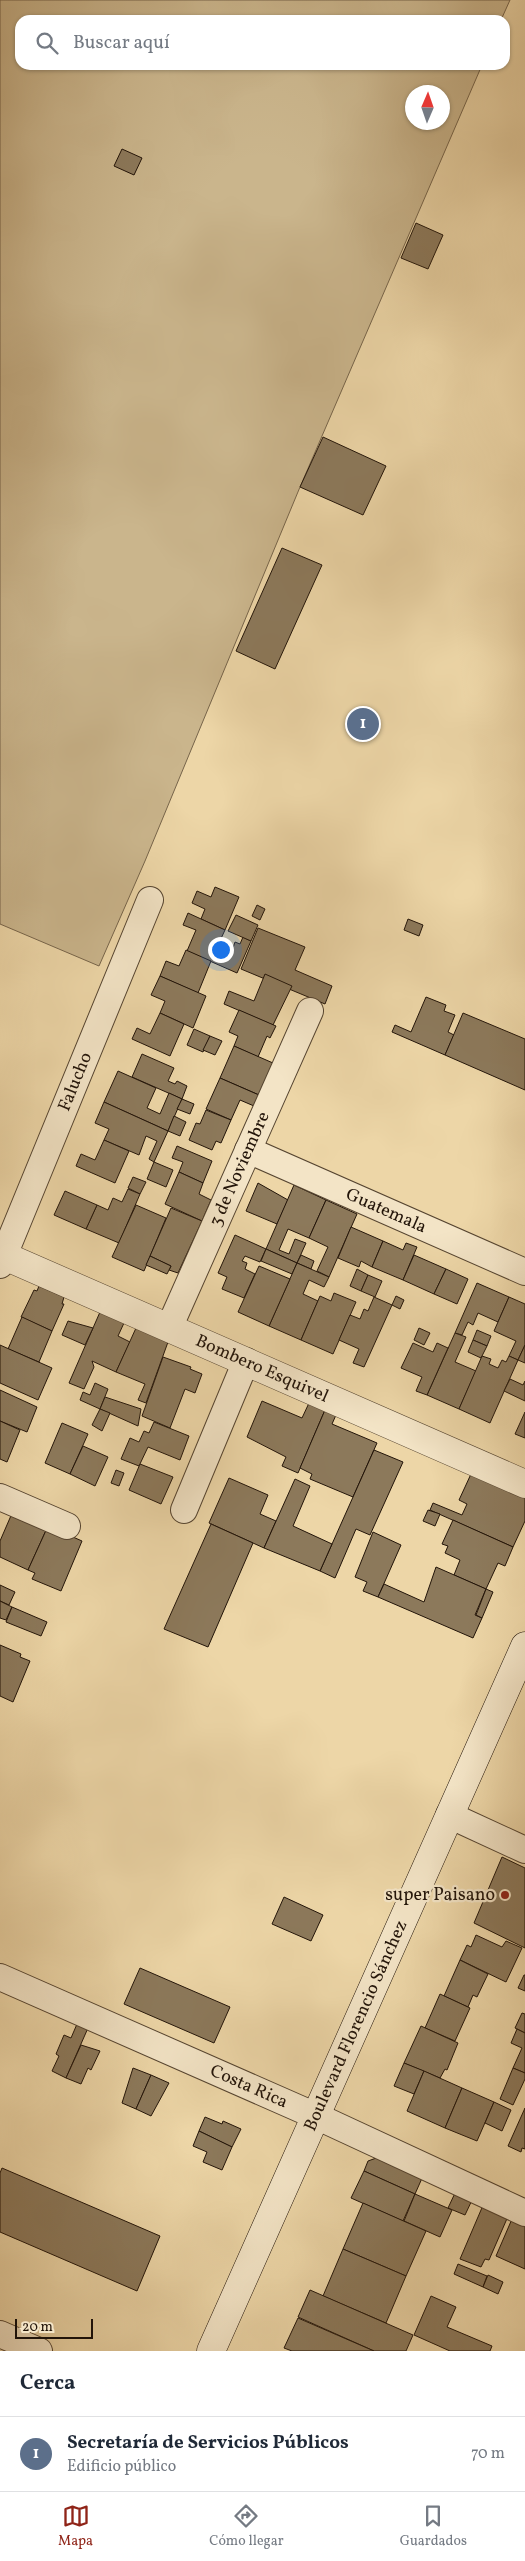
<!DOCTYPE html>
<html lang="es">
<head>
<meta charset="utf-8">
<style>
  body { margin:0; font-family:Vollkorn,serif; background:#f6f6f7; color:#1f2937 }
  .compass { position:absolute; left:405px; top:85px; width:45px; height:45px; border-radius:50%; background:#fff; box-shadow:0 1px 4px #0004; rotate:2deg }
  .scale { position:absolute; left:15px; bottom:12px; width:78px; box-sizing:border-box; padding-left:5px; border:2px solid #221409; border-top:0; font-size:14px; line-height:18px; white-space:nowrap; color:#221409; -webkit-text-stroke:4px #f3e4c6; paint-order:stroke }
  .you { position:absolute; left:220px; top:949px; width:18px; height:18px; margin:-12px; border:4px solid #fff; border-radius:50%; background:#1a73e8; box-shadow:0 0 0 8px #1a73e833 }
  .badge { display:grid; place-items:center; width:32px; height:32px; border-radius:50%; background:#8f2418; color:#fff; font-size:16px; font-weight:700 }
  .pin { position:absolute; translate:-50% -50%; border:2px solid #fff; box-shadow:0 1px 5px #0006 }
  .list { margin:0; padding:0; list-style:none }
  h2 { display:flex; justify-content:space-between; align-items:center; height:65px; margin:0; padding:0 20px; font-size:21px }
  h2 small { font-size:16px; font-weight:400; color:#747a83 }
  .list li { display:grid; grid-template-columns:32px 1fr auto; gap:15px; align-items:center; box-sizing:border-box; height:75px; padding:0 20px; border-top:1px solid #e0e1e3 }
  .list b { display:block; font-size:19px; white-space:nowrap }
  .list p { margin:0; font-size:16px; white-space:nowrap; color:#747a83 }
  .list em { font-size:16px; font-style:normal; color:#747a83 }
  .icon { flex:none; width:28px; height:28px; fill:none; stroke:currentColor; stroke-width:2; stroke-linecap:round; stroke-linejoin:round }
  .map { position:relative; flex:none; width:525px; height:2351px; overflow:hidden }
  .search { position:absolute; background:#fff; box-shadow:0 1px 4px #0004; left:15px; right:15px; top:15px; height:55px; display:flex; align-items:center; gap:12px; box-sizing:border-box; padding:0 18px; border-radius:15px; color:#747a83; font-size:19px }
  .sheet { height:140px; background:#fff }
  nav { display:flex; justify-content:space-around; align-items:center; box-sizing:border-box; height:70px; border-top:1px solid #e0e1e3; background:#fff; font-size:14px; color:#747a83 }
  nav a { display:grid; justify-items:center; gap:2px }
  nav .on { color:#8f2418 }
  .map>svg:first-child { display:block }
  .green { fill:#cab58c; stroke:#76644a; fill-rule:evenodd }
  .building { fill:#8c795b; stroke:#221409 }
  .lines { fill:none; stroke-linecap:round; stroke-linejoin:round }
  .minor-casing { stroke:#554430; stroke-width:28 }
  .tertiary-casing { stroke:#554430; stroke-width:29 }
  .secondary-casing { stroke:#221409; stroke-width:29 }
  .minor { stroke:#f3e4c6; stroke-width:26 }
  .tertiary { stroke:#f3e4c6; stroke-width:28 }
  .secondary { stroke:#f3e4c6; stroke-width:28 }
  .poi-dot { fill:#8f2418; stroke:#f3e4c6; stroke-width:2 }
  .labels { text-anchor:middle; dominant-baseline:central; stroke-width:4.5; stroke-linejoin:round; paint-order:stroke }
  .street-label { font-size:18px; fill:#221409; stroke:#f3e4c6 }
  .poi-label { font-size:18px; fill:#221409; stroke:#f3e4c6; text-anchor:end }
</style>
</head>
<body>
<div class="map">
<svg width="525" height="2351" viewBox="0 0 525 2351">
  <rect width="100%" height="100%" fill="#edd6a7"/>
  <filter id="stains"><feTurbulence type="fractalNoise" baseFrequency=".004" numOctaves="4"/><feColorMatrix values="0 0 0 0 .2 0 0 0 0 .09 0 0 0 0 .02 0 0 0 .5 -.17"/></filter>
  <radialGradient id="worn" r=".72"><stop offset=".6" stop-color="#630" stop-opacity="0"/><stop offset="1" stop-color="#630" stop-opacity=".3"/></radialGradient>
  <path class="green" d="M0 0H510L501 20H20V65H482L300 487 145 861 99 966 0 924ZM412 92H442V122H412Z"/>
  <g class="building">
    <polygon points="122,149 142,158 134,175 114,166"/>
    <polygon points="416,223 443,235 428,269 401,258"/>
    <polygon points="323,437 386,466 363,515 300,487"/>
    <polygon points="282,548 322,565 275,669 236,651"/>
    <polygon points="215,887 239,897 225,930 201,919 205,909 192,903 197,891 211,897"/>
    <polygon points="257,905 265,909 260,920 252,916"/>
    <polygon points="188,913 225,930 218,945 232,951 235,942 240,944 243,937 251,941 237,973 187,951 196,930 183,925"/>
    <polygon points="236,915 258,925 251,941 228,931"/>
    <polygon points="408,919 423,925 419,936 404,930"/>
    <polygon points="258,928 305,947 295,970 332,986 325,1004 241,969"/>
    <polygon points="186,950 211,961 198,993 160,976 166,961 179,966"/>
    <polygon points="265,974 292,986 273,1025 224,1004 229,991 254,1001"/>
    <polygon points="160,976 206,996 193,1028 160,1013 165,1001 151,995"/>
    <polygon points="426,997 446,1005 444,1011 455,1015 448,1032 454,1035 445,1055 392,1032 395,1025 411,1032"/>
    <polygon points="239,1010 276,1026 270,1038 267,1036 258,1057 234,1046 238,1036 229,1032"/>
    <polygon points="160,1013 184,1024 170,1056 132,1039 137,1028 150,1034"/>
    <polygon points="463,1013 525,1039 525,1090 445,1055"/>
    <polygon points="194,1029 210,1036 203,1052 187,1045"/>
    <polygon points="210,1036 222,1041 215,1055 203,1050"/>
    <polygon points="234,1046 273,1063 259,1095 220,1078"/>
    <polygon points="142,1054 174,1068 168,1081 175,1084 177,1081 187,1086 182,1099 132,1077"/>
    <polygon points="118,1071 156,1088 147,1108 160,1114 169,1093 182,1099 168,1131 104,1102"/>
    <polygon points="220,1078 259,1095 254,1106 240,1100 231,1120 206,1109"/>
    <polygon points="182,1099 194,1104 190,1114 177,1109"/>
    <polygon points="104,1102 168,1131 154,1162 149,1159 157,1141 146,1136 139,1155 104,1140 109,1129 95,1123"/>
    <polygon points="206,1110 231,1120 221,1143 216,1141 212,1150 189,1140 196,1123 200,1124"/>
    <polygon points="174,1116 186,1122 180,1136 168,1131"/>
    <polygon points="104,1140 129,1151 115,1183 76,1166 81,1154 95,1160"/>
    <polygon points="177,1146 212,1161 203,1183 179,1172 183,1162 172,1158"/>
    <polygon points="154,1162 173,1170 166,1187 147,1179"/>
    <polygon points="179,1172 203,1183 199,1194 211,1200 202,1221 165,1204"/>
    <polygon points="133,1177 146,1182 140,1194 128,1188"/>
    <polygon points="258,1183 288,1200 277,1224 246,1211"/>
    <polygon points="294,1185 326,1200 309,1238 288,1229 279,1250 289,1254 295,1239 306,1243 297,1263 266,1249"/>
    <polygon points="128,1189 140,1194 119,1243 86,1229 97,1205 108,1210 113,1198 122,1202"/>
    <polygon points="65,1191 97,1205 86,1229 54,1215"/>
    <polygon points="326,1200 357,1214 329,1277 317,1271 328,1247 309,1238"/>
    <polygon points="136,1205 166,1218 144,1271 112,1257"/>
    <polygon points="171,1208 202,1221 178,1273 169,1270 171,1266 150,1256"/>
    <polygon points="351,1227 383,1241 372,1267 361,1261 359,1267 338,1258"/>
    <polygon points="235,1235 266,1249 260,1262 245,1256 242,1261 247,1263 245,1269 255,1274 244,1298 222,1289 227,1277 218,1273"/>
    <polygon points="383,1241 403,1250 406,1243 417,1247 403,1280 372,1267"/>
    <polygon points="266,1249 297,1263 292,1274 261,1261"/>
    <polygon points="301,1255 314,1261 311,1269 297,1263"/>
    <polygon points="414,1255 446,1269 434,1294 403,1280"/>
    <polygon points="150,1256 171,1266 167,1274 146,1265"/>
    <polygon points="297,1263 329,1277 324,1287 309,1280 303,1294 318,1301 301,1340 269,1326"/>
    <polygon points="259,1266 290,1279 269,1326 238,1312"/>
    <polygon points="357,1269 368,1275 361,1291 350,1286"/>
    <polygon points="446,1269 468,1279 457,1304 434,1294"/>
    <polygon points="368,1275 382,1281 375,1297 361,1291"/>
    <polygon points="477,1283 509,1297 498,1322 478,1313 473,1325 468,1322 462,1335 455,1333"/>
    <polygon points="39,1286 64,1297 62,1304 64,1304 52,1331 21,1317 34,1290 37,1291"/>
    <polygon points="334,1293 356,1302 333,1354 301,1340 320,1296 331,1301"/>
    <polygon points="396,1296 404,1300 400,1309 392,1305"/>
    <polygon points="374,1297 392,1305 364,1367 353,1363 359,1349 339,1340 350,1315 360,1319 364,1309 368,1311"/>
    <polygon points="509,1297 525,1304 525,1345 518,1360 509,1356 516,1341 494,1331"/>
    <polygon points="100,1312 124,1323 118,1336 130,1342 116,1372 92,1361 94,1367 84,1389 69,1383"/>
    <polygon points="22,1317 52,1331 39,1362 8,1349"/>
    <polygon points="68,1321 93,1328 85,1345 62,1335"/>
    <polygon points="136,1328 168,1342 146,1403 138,1400 145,1384 116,1372"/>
    <polygon points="419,1328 430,1333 424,1345 414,1340"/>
    <polygon points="477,1330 491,1336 487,1346 473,1340"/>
    <polygon points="455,1333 466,1337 455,1362 476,1371 459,1409 427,1395"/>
    <polygon points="473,1340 487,1346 481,1358 468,1352"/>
    <polygon points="413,1343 433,1352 437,1343 448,1348 427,1395 416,1391 422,1377 401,1368"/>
    <polygon points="0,1345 52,1368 38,1400 0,1383"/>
    <polygon points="525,1345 525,1363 518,1360"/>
    <polygon points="482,1356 491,1359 489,1364 498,1368 502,1360 506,1362 509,1356 518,1360 490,1423 459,1409"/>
    <polygon points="163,1357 191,1367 190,1369 202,1374 195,1393 185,1389 170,1428 142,1416"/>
    <polygon points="510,1379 523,1385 525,1381 525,1401 504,1391"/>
    <polygon points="95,1383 108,1389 100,1409 80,1400 83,1392 90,1395"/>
    <polygon points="0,1390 37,1407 27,1432 0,1421"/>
    <polygon points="105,1397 141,1409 138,1426 100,1409"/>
    <polygon points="262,1401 302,1418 309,1403 325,1410 298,1473 282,1466 286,1457 247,1437"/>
    <polygon points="100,1409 110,1413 102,1431 92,1425"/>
    <polygon points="325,1410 336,1415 332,1424 377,1443 353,1497 310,1479 312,1474 300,1468"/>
    <polygon points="525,1412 525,1438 515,1434"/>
    <polygon points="0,1421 20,1430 7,1462 0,1459"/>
    <polygon points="154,1422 189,1436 180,1460 148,1447 139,1466 121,1459 130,1438 139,1442 144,1431 149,1433"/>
    <polygon points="62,1423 88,1434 70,1474 45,1463"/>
    <polygon points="83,1446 108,1457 95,1486 70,1474"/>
    <polygon points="374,1450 403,1462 370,1535 356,1529 335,1578 320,1571"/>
    <polygon points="140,1464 173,1477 161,1504 129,1490"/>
    <polygon points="116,1470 124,1473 119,1486 111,1483"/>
    <polygon points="471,1474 525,1497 525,1521 513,1547 430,1510 433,1503 462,1515 467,1504 459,1500"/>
    <polygon points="229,1478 268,1495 260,1514 276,1521 264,1548 209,1523"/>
    <polygon points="295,1479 310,1486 293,1526 332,1544 320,1571 264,1548"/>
    <polygon points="428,1510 440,1514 435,1526 423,1521"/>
    <polygon points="13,1511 48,1526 28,1570 0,1557 0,1541"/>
    <polygon points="453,1520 513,1547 505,1566 498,1563 486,1589 454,1575 460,1560 445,1553 448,1546 442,1544"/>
    <polygon points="211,1524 253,1543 208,1647 164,1629"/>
    <polygon points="48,1526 82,1541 61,1591 32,1579 35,1573 28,1570"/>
    <polygon points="373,1532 401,1545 378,1597 363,1591 367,1582 355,1577"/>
    <polygon points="436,1567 486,1589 475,1615 482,1618 473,1638 378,1597 384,1584 424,1602"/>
    <polygon points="0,1585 15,1592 9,1605 0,1601"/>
    <polygon points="486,1589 493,1592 482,1618 476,1615"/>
    <polygon points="0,1601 12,1607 6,1620 0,1618"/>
    <polygon points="12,1607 47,1622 41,1636 6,1622"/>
    <polygon points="0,1645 21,1654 20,1657 30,1661 13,1702 0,1696"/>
    <polygon points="502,1857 525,1868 525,1948 474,1923"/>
    <polygon points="284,1897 323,1915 311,1941 272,1924"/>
    <polygon points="476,1935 502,1947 506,1941 522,1948 506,1982 460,1960 467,1945 471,1947"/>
    <polygon points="460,1960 488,1974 477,1997 473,1995 468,2007 444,1996"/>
    <polygon points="140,1968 230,2007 214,2043 124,2004"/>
    <polygon points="524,1975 525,1975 525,1991 518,1988"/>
    <polygon points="440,1994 470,2008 455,2041 425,2028"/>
    <polygon points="522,2013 525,2014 525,2033 515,2028"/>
    <polygon points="77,2024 88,2028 66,2078 52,2071 59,2056 56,2054 64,2035 71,2038"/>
    <polygon points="421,2026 458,2043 447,2070 445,2069 440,2078 404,2063"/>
    <polygon points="517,2029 525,2033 525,2073 513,2068 522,2048 511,2043"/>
    <polygon points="81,2045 100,2051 91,2070 88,2068 81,2084 66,2078"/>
    <polygon points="404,2063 424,2071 414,2094 394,2086"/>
    <polygon points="133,2068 151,2075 136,2109 122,2103"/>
    <polygon points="513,2068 525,2073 525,2079 513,2105 500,2099"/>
    <polygon points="424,2071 462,2088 445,2128 407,2111"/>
    <polygon points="151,2075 169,2083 151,2116 136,2109"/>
    <polygon points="462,2088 494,2102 477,2141 445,2128"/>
    <polygon points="494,2102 511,2110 502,2131 485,2123"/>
    <polygon points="525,2108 525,2149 522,2148 521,2152 508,2146"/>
    <polygon points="205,2117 222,2124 223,2121 241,2129 232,2147 199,2131"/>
    <polygon points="199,2131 232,2147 222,2170 203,2162 207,2152 193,2146"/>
    <polygon points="379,2157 423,2176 415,2194 364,2171 368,2161"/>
    <polygon points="2,2168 160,2236 137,2291 0,2232 0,2173"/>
    <polygon points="364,2171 415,2194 403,2221 351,2198"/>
    <polygon points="456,2191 473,2198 465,2215 448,2208"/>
    <polygon points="415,2194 452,2210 440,2237 404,2221"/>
    <polygon points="363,2203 426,2231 406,2276 343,2249"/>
    <polygon points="484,2203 509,2214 489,2260 485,2259 481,2267 460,2259"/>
    <polygon points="512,2219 525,2225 525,2269 496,2256"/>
    <polygon points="343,2249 406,2276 386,2323 323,2296"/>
    <polygon points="458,2264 487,2276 483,2287 454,2274"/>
    <polygon points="488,2275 503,2282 498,2294 483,2287"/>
    <polygon points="310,2290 413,2335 406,2351 374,2351 298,2317"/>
    <polygon points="431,2296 456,2307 447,2327 492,2346 490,2351 450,2351 414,2335"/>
    <polygon points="298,2318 374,2351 292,2351 284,2348"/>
  </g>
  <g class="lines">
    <defs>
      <g id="minor">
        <path id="s1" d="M248 1150 525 1272"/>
        <path id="s2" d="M0 1265 150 900"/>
        <path id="s3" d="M169 1328 310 1011"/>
        <polyline points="0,1497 67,1526"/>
        <polyline points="184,1510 246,1361"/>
        <polyline points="449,1815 525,1850"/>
        <path id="s4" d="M0 1977 316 2116 525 2213"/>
        <polyline points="0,2334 39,2351"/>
      </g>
      <g id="tertiary">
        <path id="s5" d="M0 1254 525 1484"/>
      </g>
      <g id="secondary">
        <path id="s6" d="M211 2351 525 1646"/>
      </g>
    </defs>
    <use href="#minor" class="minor-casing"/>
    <use href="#tertiary" class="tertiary-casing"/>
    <use href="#secondary" class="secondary-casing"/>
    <use href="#minor" class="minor"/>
    <use href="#tertiary" class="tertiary"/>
    <use href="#secondary" class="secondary"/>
  </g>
  <circle class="poi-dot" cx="505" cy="1895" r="5"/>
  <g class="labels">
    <g class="street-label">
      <text stroke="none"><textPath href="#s2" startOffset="198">Falucho</textPath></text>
      <text stroke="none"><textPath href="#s3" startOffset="174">3 de Noviembre</textPath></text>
      <text stroke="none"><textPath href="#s1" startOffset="151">Guatemala</textPath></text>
      <text stroke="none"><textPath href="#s5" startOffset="286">Bombero Esquivel</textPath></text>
      <text stroke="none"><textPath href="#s6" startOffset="356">Boulevard Florencio Sánchez</textPath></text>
      <text stroke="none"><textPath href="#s4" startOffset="272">Costa Rica</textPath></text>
    </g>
    <g class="poi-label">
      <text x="495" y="1895">super Paisano</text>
    </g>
  </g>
  <rect width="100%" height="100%" filter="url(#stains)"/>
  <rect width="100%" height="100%" fill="url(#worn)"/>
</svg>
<svg class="compass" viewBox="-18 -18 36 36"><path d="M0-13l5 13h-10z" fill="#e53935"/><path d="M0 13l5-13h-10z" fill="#747a83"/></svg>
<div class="scale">20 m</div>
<div class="you"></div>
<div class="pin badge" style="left:363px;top:724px;background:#5c6f8a">1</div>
<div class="search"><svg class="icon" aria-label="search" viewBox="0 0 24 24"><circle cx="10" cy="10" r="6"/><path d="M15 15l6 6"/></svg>Buscar aquí</div>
</div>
<section class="sheet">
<h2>Cerca<small></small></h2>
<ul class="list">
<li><span class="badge" style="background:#5c6f8a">1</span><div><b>Secretaría de Servicios Públicos</b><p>Edificio público</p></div><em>70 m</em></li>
</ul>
</section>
<nav>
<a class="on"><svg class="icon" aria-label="map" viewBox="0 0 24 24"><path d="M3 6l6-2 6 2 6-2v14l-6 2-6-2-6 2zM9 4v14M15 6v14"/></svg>Mapa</a>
<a><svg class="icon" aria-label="directions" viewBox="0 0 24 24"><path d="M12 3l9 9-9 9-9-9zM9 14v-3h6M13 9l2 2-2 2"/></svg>Cómo llegar</a>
<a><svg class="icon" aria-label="saved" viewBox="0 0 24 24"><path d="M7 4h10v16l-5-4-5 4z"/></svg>Guardados</a>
</nav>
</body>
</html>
